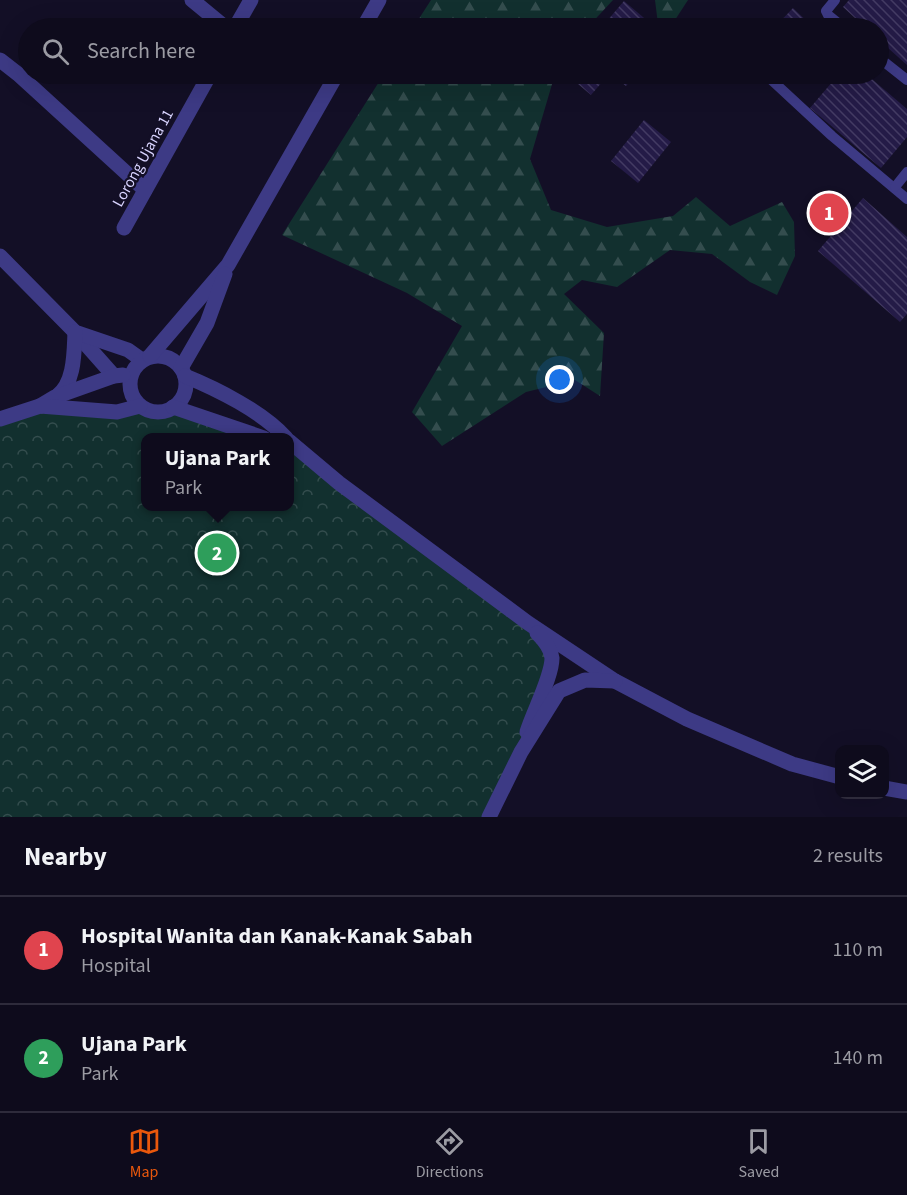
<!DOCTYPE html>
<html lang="en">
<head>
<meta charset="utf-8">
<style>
  body { margin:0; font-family:"Source Sans 3",sans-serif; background:#171425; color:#f1f3f6 }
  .controls { position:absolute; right:18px; bottom:18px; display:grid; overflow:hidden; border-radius:12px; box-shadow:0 6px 24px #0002 }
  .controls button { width:54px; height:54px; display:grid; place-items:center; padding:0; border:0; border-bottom:2px solid #2e2b3b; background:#0e0b1c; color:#f1f3f6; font:30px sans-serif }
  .you { position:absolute; left:560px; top:380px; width:21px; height:21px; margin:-15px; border:4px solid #fff; border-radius:50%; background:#1a73e8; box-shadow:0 0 0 9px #1a73e833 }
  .badge { display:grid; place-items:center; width:39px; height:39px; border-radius:50%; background:#ea580c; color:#fff; font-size:20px; font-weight:700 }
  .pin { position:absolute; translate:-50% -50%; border:3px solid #fff; box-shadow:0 2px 6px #0006 }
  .popup { position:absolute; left:141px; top:433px; width:153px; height:78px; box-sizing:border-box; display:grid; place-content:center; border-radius:12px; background:#0e0b1c; filter:drop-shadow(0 2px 4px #0005); font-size:20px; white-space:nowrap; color:#9b9ba3 }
  .popup b { font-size:22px; color:#f1f3f6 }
  .popup::after { content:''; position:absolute; left:50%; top:100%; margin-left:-12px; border:12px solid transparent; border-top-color:#0e0b1c }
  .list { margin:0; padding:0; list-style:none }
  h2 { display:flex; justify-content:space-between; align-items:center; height:78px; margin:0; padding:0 24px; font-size:26px }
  h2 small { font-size:20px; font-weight:400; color:#9b9ba3 }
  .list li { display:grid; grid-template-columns:39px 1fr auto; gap:18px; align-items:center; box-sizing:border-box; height:108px; padding:0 24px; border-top:2px solid #2e2b3b }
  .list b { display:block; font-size:22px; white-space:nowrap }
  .list p { margin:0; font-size:20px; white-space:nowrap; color:#9b9ba3 }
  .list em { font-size:20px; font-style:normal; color:#9b9ba3 }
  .icon { flex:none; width:33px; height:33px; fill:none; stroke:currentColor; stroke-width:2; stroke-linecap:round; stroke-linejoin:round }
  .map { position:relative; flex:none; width:907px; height:817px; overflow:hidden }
  .search { position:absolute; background:#0e0b1c; box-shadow:0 6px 24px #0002; left:18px; right:18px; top:18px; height:66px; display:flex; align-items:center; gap:15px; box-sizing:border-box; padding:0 21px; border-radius:33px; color:#9b9ba3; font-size:22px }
  .sheet { height:294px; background:#0e0b1c }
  nav { display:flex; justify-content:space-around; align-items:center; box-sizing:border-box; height:84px; border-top:2px solid #2e2b3b; background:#0e0b1c; font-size:16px; color:#9b9ba3 }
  nav a { display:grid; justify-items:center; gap:3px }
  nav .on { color:#ea580c }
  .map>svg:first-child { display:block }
  .forest { fill:url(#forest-firs) }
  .park { fill:url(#park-crowns) }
  .building { fill:url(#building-back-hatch) }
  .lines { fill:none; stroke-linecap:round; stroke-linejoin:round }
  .service { stroke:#3d3a85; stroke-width:10 }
  .minor { stroke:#3d3a85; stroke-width:15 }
  .labels { text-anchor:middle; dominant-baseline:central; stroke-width:4.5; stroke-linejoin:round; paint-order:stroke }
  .street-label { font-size:16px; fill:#d9d4ff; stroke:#130f26 }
</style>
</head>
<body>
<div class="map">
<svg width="907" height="817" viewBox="0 0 907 817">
  <defs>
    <pattern id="forest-firs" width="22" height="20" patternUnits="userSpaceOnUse" patternTransform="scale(1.5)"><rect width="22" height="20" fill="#12302f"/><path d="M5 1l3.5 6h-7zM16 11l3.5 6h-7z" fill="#344d4e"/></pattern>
    <pattern id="park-crowns" width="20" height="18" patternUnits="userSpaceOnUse" patternTransform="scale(1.5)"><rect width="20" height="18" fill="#12302f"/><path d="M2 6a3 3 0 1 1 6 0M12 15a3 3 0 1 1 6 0" fill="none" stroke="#344d4e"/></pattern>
    <pattern id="building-back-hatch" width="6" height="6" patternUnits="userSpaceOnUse" patternTransform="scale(1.5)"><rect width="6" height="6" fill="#241b47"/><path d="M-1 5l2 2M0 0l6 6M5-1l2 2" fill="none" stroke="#433b63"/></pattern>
  </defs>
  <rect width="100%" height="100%" fill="#130f26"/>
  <g class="forest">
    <polygon points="431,0 613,0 587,28 413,28"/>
    <polygon points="655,0 688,0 673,23 658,24"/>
    <polygon points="384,74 555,74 530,159 551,210 607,227 673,216 696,197 730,226 782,202 794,222 795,256 777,295 750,282 712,254 670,250 617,287 582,280 564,294 604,333 600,396 575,380 526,392 442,446 412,412 462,326 407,293 282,235"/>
  </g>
  <path class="park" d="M140 406C152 413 161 413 173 407L264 437 145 438V506H289V445L546 642 547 677 489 817H0V419L27 409Z"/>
  <g class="building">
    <polygon points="849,0 907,0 907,65 878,39 878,28 866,28 843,7"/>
    <polygon points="624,1 650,23 645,28 601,28"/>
    <polygon points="793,8 814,28 774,28"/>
    <polygon points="566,74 609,74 591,95"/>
    <polygon points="611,74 636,74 626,86"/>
    <polygon points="839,74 866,74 907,109 907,137 881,168 810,108"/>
    <polygon points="644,120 671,142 638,183 611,161"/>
    <polygon points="863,198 907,237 907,314 900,322 818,251"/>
  </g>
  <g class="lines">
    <g class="service">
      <polyline points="835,0 826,11 828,15 844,28"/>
      <polyline points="878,57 907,80"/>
      <polyline points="765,74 832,136 907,199"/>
      <polyline points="895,187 907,172"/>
    </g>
    <g class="minor">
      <polyline points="192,0 226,28"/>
      <polyline points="235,28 251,0"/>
      <polyline points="363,28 379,0"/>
      <polyline points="0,60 18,74 145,190"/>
      <polyline points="124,228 210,74"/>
      <polyline points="0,256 75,332 114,376"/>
      <polyline points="78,333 128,350 142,360"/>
      <circle cx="158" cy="384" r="28"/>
      <polyline points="150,356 228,265 337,74"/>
      <polyline points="181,368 207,323 225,274"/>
      <path d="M185 376C217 389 263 412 286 438"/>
      <path d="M57 396C75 383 74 352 75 332"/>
      <polyline points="40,406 55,397 114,376 123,375"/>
      <polyline points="173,407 264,438"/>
      <polyline points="0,419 40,406 117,412 140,406"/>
      <polyline points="289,441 339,483 528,623 615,681 687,719 792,764 840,777"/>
      <path d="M527 732C533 712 552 677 552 658 551 648 544 640 537 633"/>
      <polyline points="884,788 907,792"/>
      <polyline points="489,817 521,752 559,691 585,680 615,681"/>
    </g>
  </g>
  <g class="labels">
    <g class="street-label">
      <text transform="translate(143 158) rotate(-61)">Lorong Ujana 11</text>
    </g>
  </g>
</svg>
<div class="controls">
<button><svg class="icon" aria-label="layers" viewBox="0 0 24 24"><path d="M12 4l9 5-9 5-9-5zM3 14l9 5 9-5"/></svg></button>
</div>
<div class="you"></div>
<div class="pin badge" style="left:829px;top:213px;background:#e0444e">1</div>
<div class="pin badge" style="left:217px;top:553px;background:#2e9e5b">2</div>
<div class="popup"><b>Ujana Park</b>Park</div>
<div class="search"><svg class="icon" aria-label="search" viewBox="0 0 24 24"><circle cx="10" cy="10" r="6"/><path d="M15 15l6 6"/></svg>Search here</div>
</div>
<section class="sheet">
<h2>Nearby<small>2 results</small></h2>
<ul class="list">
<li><span class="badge" style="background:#e0444e">1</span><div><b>Hospital Wanita dan Kanak-Kanak Sabah</b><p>Hospital</p></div><em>110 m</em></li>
<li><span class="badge" style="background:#2e9e5b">2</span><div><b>Ujana Park</b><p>Park</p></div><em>140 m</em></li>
</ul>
</section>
<nav>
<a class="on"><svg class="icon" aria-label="map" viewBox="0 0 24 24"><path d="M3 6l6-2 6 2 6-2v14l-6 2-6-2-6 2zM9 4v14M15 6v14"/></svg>Map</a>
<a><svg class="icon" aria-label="directions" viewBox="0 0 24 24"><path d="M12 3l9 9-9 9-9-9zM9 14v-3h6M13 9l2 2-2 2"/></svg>Directions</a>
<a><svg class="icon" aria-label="saved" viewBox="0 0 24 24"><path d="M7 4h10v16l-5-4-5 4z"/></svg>Saved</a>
</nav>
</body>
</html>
